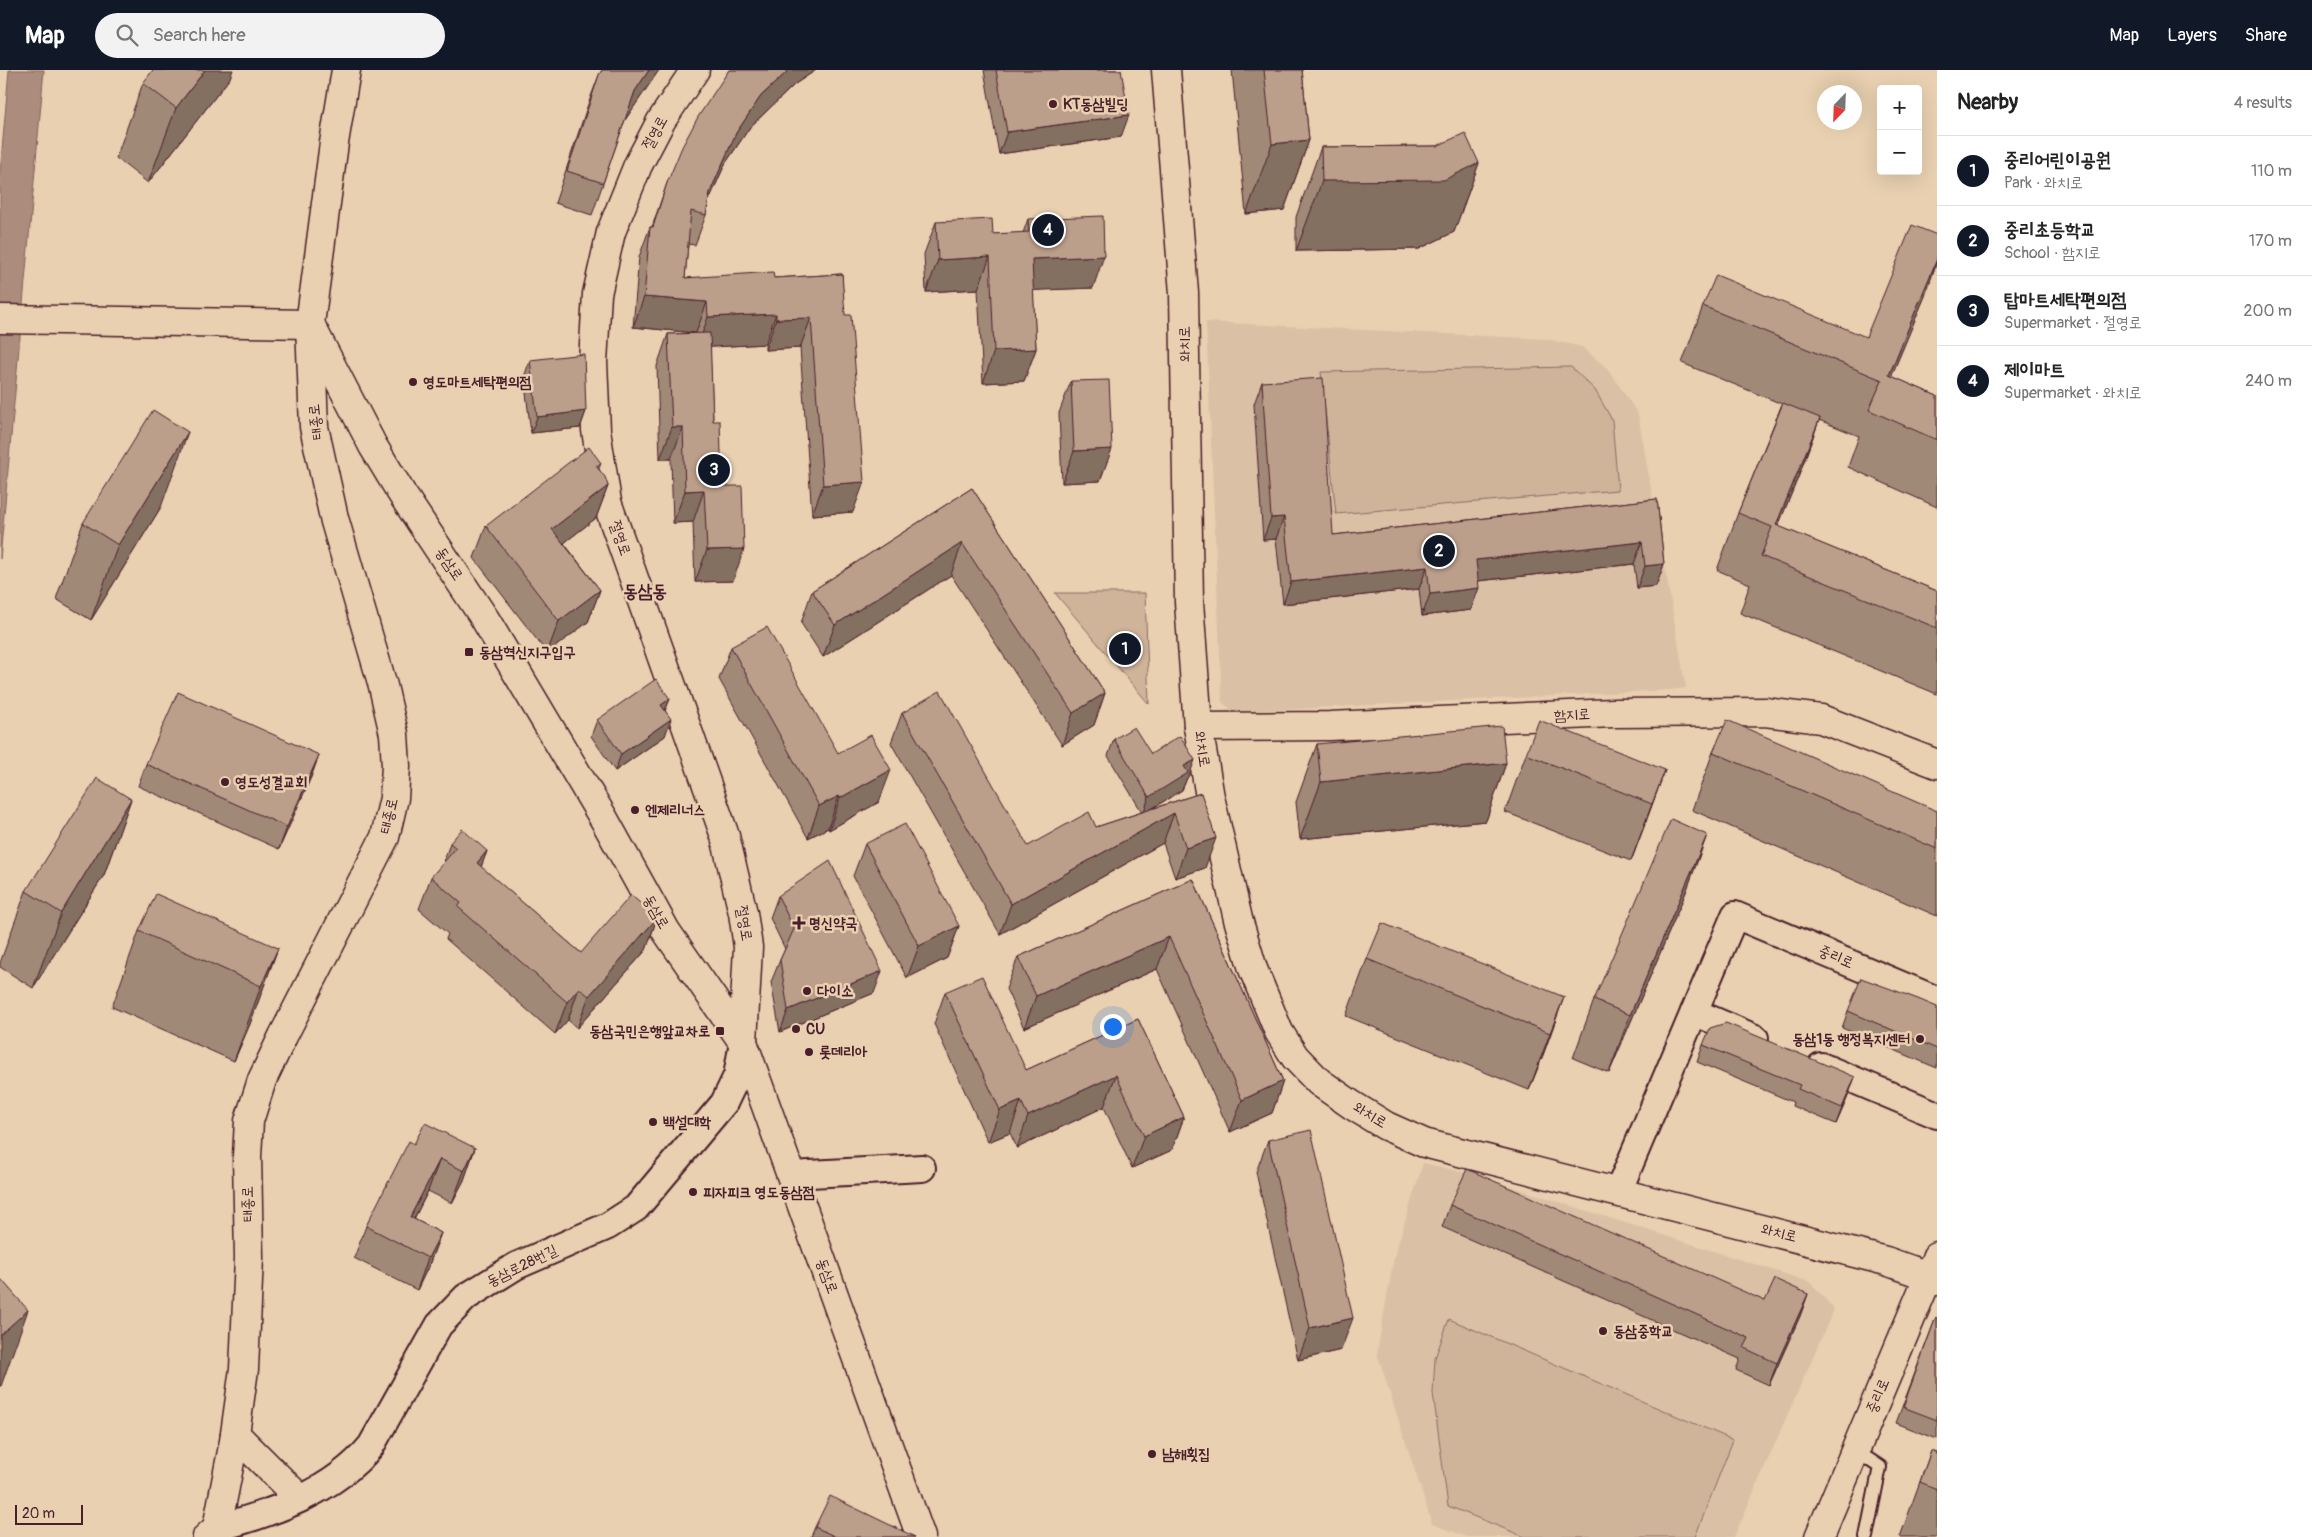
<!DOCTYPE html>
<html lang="en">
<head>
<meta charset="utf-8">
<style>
  body { margin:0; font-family:Pangolin,"Poor Story",sans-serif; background:#f2f2f2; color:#222 }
  .controls { position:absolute; right:15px; top:15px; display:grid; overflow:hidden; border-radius:5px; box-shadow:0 5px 20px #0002 }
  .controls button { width:45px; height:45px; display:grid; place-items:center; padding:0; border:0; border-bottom:1px solid #e0e0e0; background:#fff; color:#222; font:25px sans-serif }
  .compass { position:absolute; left:1817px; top:15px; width:45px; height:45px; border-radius:50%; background:#fff; box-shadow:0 5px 20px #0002; rotate:203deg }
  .scale { position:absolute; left:15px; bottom:12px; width:68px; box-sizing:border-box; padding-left:5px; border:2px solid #4a1f2b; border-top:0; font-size:14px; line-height:18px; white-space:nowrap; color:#4a1f2b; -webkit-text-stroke:4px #e8d0b0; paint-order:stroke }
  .you { position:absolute; left:1112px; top:956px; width:18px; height:18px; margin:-12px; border:4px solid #fff; border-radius:50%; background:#1a73e8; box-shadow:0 0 0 8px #1a73e833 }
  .badge { display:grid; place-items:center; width:32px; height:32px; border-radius:50%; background:#111827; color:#fff; font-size:16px; font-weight:700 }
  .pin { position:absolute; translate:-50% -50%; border:2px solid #fff; box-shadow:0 1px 5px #0006 }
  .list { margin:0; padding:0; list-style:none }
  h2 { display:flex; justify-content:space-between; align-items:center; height:65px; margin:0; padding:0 20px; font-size:21px }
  h2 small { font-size:16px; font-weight:400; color:#767676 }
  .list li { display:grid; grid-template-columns:32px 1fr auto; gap:15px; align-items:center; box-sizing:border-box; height:70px; padding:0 20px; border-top:1px solid #e0e0e0 }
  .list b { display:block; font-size:19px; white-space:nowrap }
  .list p { margin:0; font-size:16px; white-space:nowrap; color:#767676 }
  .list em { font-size:16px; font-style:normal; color:#767676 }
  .icon { flex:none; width:28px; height:28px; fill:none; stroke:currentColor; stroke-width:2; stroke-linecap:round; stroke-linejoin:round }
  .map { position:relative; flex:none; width:1937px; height:1467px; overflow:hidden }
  header { display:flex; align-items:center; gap:30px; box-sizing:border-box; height:70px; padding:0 25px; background:#111827; color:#fff }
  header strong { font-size:24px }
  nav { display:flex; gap:28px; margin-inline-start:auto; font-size:18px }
  .search { width:350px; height:45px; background:#f2f2f2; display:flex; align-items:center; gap:12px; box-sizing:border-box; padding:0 18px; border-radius:28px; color:#767676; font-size:19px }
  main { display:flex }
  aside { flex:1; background:#fff }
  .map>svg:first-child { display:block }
  .built { fill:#dac1a5 }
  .green { fill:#cfb49a; stroke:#8c6a62 }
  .water { fill:#ac8c7d; stroke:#85605c }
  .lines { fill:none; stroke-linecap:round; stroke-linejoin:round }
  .lane-casing { stroke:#4a1f2b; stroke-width:16 }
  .street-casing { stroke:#4a1f2b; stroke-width:30 }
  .secondary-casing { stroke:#4a1f2b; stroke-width:31 }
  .lane { stroke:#e8d0b0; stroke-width:12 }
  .street { stroke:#e8d0b0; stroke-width:26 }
  .secondary { stroke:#e8d0b0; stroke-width:28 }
  .wall { fill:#a18978; stroke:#4a1f2b }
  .shaded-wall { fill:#836f61; stroke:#4a1f2b }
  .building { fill:#bb9f8b; stroke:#4a1f2b }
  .poi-dot { fill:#4a1f2b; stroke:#e8d0b0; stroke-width:2 }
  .labels { text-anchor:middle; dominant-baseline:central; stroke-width:5; stroke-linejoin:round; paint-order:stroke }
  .poi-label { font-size:15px; font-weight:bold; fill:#4a1f2b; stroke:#e8d0b0; text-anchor:start }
  .street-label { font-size:15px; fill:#4a1f2b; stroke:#e8d0b0 }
  .quarter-label { font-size:18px; font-weight:bold; fill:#4a1f2b; stroke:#e8d0b0 }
</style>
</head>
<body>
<header>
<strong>Map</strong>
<div class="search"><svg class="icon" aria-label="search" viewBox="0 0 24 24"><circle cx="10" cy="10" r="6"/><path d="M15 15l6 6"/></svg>Search here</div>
<nav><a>Map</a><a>Layers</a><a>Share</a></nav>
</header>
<main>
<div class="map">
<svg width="1937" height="1467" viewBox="0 0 1937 1467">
  <rect width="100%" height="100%" fill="#e8d0b0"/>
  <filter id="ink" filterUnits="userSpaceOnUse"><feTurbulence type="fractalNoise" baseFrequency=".02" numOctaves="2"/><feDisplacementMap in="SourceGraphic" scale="10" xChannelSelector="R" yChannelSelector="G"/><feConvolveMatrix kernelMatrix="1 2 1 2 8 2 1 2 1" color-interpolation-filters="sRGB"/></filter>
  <g filter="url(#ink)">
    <g class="built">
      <polygon points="1206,252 1547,269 1582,277 1608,299 1638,344 1686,618 1670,620 1234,642 1222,632"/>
      <polygon points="1423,1093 1475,1105 1810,1212 1834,1239 1734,1467 1467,1467 1432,1454 1377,1283 1394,1187"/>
    </g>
    <g class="green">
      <polygon points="1571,297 1595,320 1612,350 1618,420 1336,444 1321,302"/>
      <polygon points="1055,523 1145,523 1149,634"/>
      <polygon points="1449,1249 1733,1370 1695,1467 1525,1467 1448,1436 1433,1323 1435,1288"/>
    </g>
    <polygon class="water" points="9,0 44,0 0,489 0,103"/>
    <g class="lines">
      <defs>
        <polyline id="lane" points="1856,1381 1880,1397 1866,1467"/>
        <g id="street">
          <polyline points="1694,942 1755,968"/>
          <polyline points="1821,996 1937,1045"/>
          <polyline points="791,1105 922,1098"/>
          <polyline points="1618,1122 1735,845 1937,930"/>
          <path d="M217 1458C273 1443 333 1422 371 1376L439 1255 466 1227 516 1196 608 1156 636 1138 724 1033 737 1006 743 972"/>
        </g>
        <g id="secondary">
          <polyline points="695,0 661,51 638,95 611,162 597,224 593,292 596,360 607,432 725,766 743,843 748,877 743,972"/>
          <polyline points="1166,0 1184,223 1189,532 1198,657 1210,727 1238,849 1253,899 1279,962 1295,987 1319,1012 1352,1035 1386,1056 1424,1073 1886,1191 1928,1206 1937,1211"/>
          <polyline points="0,249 310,254 373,376 402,424 485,549 604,749 666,861 743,972 921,1467"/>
          <polyline points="1198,657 1330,656 1613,643 1765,642 1821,649 1937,694"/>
          <polyline points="235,1364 299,1428"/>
          <polyline points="207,1467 217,1458 234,1371 244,1299 249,1188 247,1086 249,1051 262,1010 283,966 385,767 394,728 396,696 394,664 383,616 334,448 314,357 310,254 334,73 346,0"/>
          <polyline points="1819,1467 1937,1186"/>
        </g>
      </defs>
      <use href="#lane" class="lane-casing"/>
      <use href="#street" class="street-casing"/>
      <use href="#secondary" class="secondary-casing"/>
      <use href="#lane" class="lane"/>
      <use href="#street" class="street"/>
      <use href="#secondary" class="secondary"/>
    </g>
    <g class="wall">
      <polygon points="602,0 659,0 625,50 592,145 555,133 587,37 599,5"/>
      <polygon points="729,0 816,0 795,14 750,57 725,94 708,132 706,145 695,175 688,174 685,208 774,208 842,204 853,442 812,445 800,278 765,280 765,274 710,277 713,351 722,416 733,511 695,512 693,452 673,453 671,389 660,389 657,296 668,264 696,263 633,257 639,187 650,157 652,157 667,113"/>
      <polygon points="984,0 1121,0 1121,67 999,84"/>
      <polygon points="1232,0 1302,0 1309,70 1284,140 1246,144"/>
      <polygon points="230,8 148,113 116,88 143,13"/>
      <polygon points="1437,76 1479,93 1454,162 1419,179 1296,181 1296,147 1321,77"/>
      <polygon points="1028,149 1093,218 1033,220 1036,279 1024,311 983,313 978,219 926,222 924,184 936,152 993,164 1023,163"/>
      <polygon points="1937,165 1937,191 1925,226 1891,306 1937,326 1937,437 1848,397 1859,366 1819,350 1799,405 1778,456 1937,521 1937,624 1740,543 1750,514 1717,500 1738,443 1782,334 1682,293 1703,236 1866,267"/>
      <polygon points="530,290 586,341 580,358 531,363 524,307"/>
      <polygon points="1071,311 1100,411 1062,413 1059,343"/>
      <polygon points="1262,312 1333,465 1657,429 1664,494 1656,516 1637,518 1634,494 1478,511 1471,540 1422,546 1419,519 1283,534 1276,469 1263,470 1254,334"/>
      <polygon points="599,399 608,416 596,448 564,473 600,520 588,552 547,583 474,488 486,456"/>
      <polygon points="972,418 1105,623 1094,655 1062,675 951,505 823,587 801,553 812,521"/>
      <polygon points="161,437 91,550 56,529 83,453"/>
      <polygon points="731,577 838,683 879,732 829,760 828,758 808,768 719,609"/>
      <polygon points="670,629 665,641 665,666 615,701 591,666 597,650"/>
      <polygon points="902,643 1028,776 1096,757 1142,742 1108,686 1114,669 1151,684 1189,706 1187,708 1182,720 1151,739 1201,723 1205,798 1175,808 1163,773 1000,864 891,673"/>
      <polygon points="1317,674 1506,693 1486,751 1300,769 1296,732"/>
      <polygon points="1713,682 1937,741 1937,846 1692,740"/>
      <polygon points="1526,684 1665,700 1631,791 1505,742"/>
      <polygon points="319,685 311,707 279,779 138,716 146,694"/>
      <polygon points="131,729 104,805 33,918 0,897 0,893 26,821"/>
      <polygon points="1707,765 1686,822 1609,1003 1573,988 1594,930"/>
      <polygon points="450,773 487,781 481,797 581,883 657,848 646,880 577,958 568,950 555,964 446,869 448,864 419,839 431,807 443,794"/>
      <polygon points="865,774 959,856 947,888 907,908 853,806"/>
      <polygon points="1193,809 1283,1011 1272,1043 1230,1062 1157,899 1024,958 1006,919 1018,887"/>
      <polygon points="778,826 874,923 780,962 771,912 780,890 785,879 770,848"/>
      <polygon points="139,861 278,878 250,954 234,991 112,937"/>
      <polygon points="1367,889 1564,927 1543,985 1529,1020 1346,946"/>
      <polygon points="945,922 1026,1000 1138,949 1184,1047 1172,1080 1132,1098 1104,1037 1017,1078 1010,1063 988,1072 934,954"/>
      <polygon points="1937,937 1937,998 1842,958 1848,941"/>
      <polygon points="1703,975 1849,1024 1836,1054 1792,1036 1793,1032 1697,992"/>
      <polygon points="1268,1070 1341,1280 1298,1290 1256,1102"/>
      <polygon points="414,1074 475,1078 464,1110 452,1133 428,1121 414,1149 441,1163 429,1195 417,1220 354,1188 366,1156"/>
      <polygon points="1450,1135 1765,1231 1808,1224 1800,1246 1769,1315 1736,1300 1740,1289 1442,1157"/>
      <polygon points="1936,1247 1937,1248 1937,1369 1896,1353"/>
      <polygon points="1931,1381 1937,1383 1937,1467 1900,1467"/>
      <polygon points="815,1457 915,1467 811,1467"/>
    </g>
    <g class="shaded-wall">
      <polygon points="205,0 233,0 230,8 148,113 176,38"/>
      <polygon points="649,0 659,0 623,53 635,21"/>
      <polygon points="789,0 816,0 795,14 750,57 725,94 703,144 710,122 736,63 761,26"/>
      <polygon points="1129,45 1121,67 999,84 1007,62"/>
      <polygon points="1309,70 1284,140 1246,144 1272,74"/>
      <polygon points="1479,93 1454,162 1419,179 1296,181 1322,111"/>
      <polygon points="1104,186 1093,218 1020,221 1032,189"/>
      <polygon points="990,187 978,219 926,222 938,190"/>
      <polygon points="1937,189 1937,191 1925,226 1876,343 1889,305"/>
      <polygon points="644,227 707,232 696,263 633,257"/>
      <polygon points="776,244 765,274 697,278 708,247"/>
      <polygon points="811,248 800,278 765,280 776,249"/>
      <polygon points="1036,279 1024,311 983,313 994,281"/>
      <polygon points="586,341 580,358 531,363 537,347"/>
      <polygon points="1820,348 1799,405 1765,488 1776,455"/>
      <polygon points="672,357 683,357 671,389 660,389"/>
      <polygon points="188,362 161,437 91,550 118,475"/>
      <polygon points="1112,379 1100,411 1062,413 1074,381"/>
      <polygon points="601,393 589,425 596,396"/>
      <polygon points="864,412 853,442 812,445 823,415"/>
      <polygon points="608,416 596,448 541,491 552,459"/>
      <polygon points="704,420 693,452 673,453 685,421"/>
      <polygon points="1284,447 1276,469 1263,470 1271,448"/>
      <polygon points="1642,472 1634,494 1468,512 1476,490"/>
      <polygon points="962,473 951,505 823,587 835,555"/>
      <polygon points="744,479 733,511 695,512 707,480"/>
      <polygon points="1664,494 1656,516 1637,518 1645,496"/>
      <polygon points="1427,497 1419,519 1283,534 1291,512"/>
      <polygon points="1479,518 1471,540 1422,546 1430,524"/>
      <polygon points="600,520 588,552 547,583 559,551"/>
      <polygon points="1105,623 1094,655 1062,675 1073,643"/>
      <polygon points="670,629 663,645 661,635"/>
      <polygon points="671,649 665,666 615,701 621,684"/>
      <polygon points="319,685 311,707 279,779 287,757"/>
      <polygon points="1195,690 1189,706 1187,708 1182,720 1143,744 1149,727 1184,696"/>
      <polygon points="1506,693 1486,751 1300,769 1321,712"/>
      <polygon points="891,700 879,732 829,760 840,728"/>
      <polygon points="1665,700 1644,757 1631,791 1652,734"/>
      <polygon points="839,726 828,758 808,768 819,736"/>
      <polygon points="131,729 104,805 33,918 61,843"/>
      <polygon points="1174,743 1163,773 1000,864 1011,834"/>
      <polygon points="1707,765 1686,822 1609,1003 1630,945"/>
      <polygon points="1216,768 1205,798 1175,808 1186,778"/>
      <polygon points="487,781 475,813 477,793"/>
      <polygon points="657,848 646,880 577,958 589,926"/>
      <polygon points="959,856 947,888 907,908 919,876"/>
      <polygon points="1169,867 1157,899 1024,958 1036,926"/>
      <polygon points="278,878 250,954 234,991 261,916"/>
      <polygon points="882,901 874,923 780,962 788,940"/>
      <polygon points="579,918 568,950 555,964 567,932"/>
      <polygon points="1564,927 1543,985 1529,1020 1550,963"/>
      <polygon points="1116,1005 1104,1037 1017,1078 1028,1046"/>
      <polygon points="1855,1007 1849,1024 1836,1054 1842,1038"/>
      <polygon points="1283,1011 1272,1043 1230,1062 1242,1030"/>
      <polygon points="1021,1031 1010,1063 988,1072 1000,1040"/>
      <polygon points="1184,1047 1172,1080 1132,1098 1144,1066"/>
      <polygon points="475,1078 464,1110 452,1133 464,1101"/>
      <polygon points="440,1089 428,1121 401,1174 410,1147"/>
      <polygon points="441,1163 429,1195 417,1220 428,1188"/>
      <polygon points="1808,1224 1800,1246 1769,1315 1777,1293"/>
      <polygon points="28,1240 1,1316 0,1316 0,1265"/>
      <polygon points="1353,1248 1341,1280 1298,1290 1310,1258"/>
    </g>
    <g class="building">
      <polygon points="153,0 205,0 176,38 143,13"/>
      <polygon points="602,0 649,0 635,21 603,113 567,101 599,5"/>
      <polygon points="729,0 789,0 761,26 736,63 710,122 706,145 691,141 685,208 773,202 774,208 842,204 845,245 851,245 864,412 823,415 811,248 776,249 776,244 708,247 707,232 644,227 650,157 653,157 667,113 682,77 698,47"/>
      <polygon points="996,0 1121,0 1129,45 1007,62"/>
      <polygon points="1264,0 1302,0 1309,70 1272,74"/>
      <polygon points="1465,63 1479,93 1444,110 1322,111 1321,77 1437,76"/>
      <polygon points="1103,146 1104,186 1032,189 1036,279 994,281 990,187 938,190 936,152 992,149 993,164 1029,162 1028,149"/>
      <polygon points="1912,155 1937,165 1937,189 1889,305 1937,326 1937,370 1869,340 1882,310 1703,236 1716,205 1866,267"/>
      <polygon points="710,263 713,351 720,351 722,416 742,416 744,479 707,480 704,420 685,421 683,357 672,357 668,264"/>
      <polygon points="584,284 586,341 537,347 530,290"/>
      <polygon points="1323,308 1333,465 1657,429 1664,494 1645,496 1642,472 1476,490 1479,518 1430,524 1427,497 1291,512 1284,447 1271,448 1262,312"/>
      <polygon points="1109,310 1112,379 1074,381 1071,311"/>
      <polygon points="1783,333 1820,348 1776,455 1937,521 1937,558 1761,486 1772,457 1738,443"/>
      <polygon points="153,340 188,362 118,475 83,453"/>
      <polygon points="589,377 601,393 596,396 605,407 608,416 552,459 600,520 559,551 486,456"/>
      <polygon points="972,418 1105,623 1073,643 962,473 835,555 812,521"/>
      <polygon points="767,557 838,683 871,665 891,700 840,728 839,726 819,736 731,577"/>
      <polygon points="656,609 670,629 661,635 671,649 621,684 597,650"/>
      <polygon points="940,621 1028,776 1089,742 1096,757 1201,723 1216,768 1186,778 1174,743 1011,834 902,643"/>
      <polygon points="178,622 319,685 287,757 146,694"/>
      <polygon points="1539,650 1665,700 1652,734 1526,684"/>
      <polygon points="1727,650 1937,741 1937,779 1713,682"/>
      <polygon points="1502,656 1506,693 1321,712 1317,674"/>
      <polygon points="1134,657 1151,684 1180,666 1195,690 1184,696 1188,703 1149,727 1114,669"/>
      <polygon points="97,708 131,729 61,843 26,821"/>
      <polygon points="1671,749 1707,765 1630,945 1594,930"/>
      <polygon points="905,754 959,856 919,876 865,774"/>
      <polygon points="462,759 487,781 477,793 581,883 631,825 657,848 589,926 579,918 567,932 458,837 461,833 431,807 456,778 450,773"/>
      <polygon points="830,791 882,901 788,940 780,890 794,859 778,826"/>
      <polygon points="1193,809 1283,1011 1242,1030 1169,867 1036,926 1018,887"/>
      <polygon points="156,824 278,878 261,916 139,861"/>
      <polygon points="1382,853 1564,927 1550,963 1367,889"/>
      <polygon points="982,906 1026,1000 1138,949 1184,1047 1144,1066 1116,1005 1028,1046 1021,1031 1000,1040 945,922"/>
      <polygon points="1861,908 1918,929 1937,937 1937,979 1848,941"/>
      <polygon points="1726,953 1855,1007 1842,1038 1798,1019 1800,1015 1703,975 1710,958"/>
      <polygon points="425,1053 475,1078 464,1101 440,1089 410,1147 441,1163 428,1188 366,1156 409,1071 414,1074"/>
      <polygon points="1311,1060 1353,1248 1310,1258 1268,1070"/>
      <polygon points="1467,1099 1765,1231 1775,1209 1808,1224 1777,1293 1744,1278 1749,1268 1450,1135"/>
      <polygon points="1,1209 28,1240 0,1265 0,1210"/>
      <polygon points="1936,1247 1937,1248 1937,1350 1903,1337"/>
      <polygon points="1931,1381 1937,1383 1937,1419 1920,1412"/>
      <polygon points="830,1426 915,1467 836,1467 815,1457"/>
    </g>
  </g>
  <g class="poi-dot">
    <circle cx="1053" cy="34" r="5"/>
    <circle cx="413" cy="312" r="5"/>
    <rect x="464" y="577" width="10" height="10" rx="2.5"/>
    <circle cx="225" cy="712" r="5"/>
    <circle cx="635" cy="740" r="5"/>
    <path d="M796.5 845.5h5v5h5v5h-5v5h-5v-5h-5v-5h5z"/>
    <circle cx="807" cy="921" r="5"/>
    <circle cx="796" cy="959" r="5"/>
    <rect x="715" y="956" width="10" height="10" rx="2.5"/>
    <circle cx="1920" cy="969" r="5"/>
    <circle cx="809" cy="982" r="5"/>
    <circle cx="653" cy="1052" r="5"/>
    <circle cx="693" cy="1122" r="5"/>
    <circle cx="1603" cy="1261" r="5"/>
    <circle cx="1152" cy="1384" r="5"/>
  </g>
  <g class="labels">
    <g class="poi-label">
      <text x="1063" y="34">KT동삼빌딩</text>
      <text x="423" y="312">영도마트세탁편의점</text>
      <text x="479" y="582">동삼혁신지구입구</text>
      <text x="235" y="712">영도성결교회</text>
      <text x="645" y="740">엔제리너스</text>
      <text x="809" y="853">명신약국</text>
      <text x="817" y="921">다이소</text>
      <text x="806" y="959">CU</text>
      <text x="710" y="961" text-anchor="end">동삼국민은행앞교차로</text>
      <text x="1910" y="969" text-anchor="end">동삼1동 행정복지센터</text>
      <text x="819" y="982">롯데리아</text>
      <text x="663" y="1052">백설대학</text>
      <text x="703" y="1122">피자피크 영도동삼점</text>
      <text x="1613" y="1261">동삼중학교</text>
      <text x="1162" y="1384">남해횟집</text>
    </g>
    <g class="street-label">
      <text transform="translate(655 63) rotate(-61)">절영로</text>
      <text transform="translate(1185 274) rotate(-91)">와치로</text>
      <text transform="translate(316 352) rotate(-96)">태종로</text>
      <text transform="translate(620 468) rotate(71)">절영로</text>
      <text transform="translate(449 494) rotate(56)">동삼로</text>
      <text transform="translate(1572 645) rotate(-3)">함지로</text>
      <text transform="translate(1202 679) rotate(81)">와치로</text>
      <text transform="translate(389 746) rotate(-77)">태종로</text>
      <text transform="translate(656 842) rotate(60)">동삼로</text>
      <text transform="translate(744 853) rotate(80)">절영로</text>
      <text transform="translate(1836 887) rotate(23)">중리로</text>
      <text transform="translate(1370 1045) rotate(31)">와치로</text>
      <text transform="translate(248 1134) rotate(-91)">태종로</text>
      <text transform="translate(1779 1163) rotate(14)">와치로</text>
      <text transform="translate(522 1196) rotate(-26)">동삼로28번길</text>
      <text transform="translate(827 1206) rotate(70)">동삼로</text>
      <text transform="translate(1878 1326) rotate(-67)">중리로</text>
    </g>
    <g class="quarter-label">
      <text x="645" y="521">동삼동</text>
    </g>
  </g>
</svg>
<div class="controls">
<button>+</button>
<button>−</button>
</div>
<svg class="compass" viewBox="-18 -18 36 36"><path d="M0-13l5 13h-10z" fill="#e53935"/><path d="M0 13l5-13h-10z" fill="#767676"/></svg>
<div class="scale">20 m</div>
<div class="you"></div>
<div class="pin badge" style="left:1125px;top:579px">1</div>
<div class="pin badge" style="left:1439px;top:481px">2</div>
<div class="pin badge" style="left:714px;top:400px">3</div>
<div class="pin badge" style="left:1048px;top:160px">4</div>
</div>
<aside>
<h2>Nearby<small>4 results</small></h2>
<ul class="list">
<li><span class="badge">1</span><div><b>중리어린이공원</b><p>Park · 와치로</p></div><em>110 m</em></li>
<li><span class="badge">2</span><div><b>중리초등학교</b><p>School · 함지로</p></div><em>170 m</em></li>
<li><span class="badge">3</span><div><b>탑마트세탁편의점</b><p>Supermarket · 절영로</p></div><em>200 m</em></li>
<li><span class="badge">4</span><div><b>제이마트</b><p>Supermarket · 와치로</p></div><em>240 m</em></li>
</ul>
</aside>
</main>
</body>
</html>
